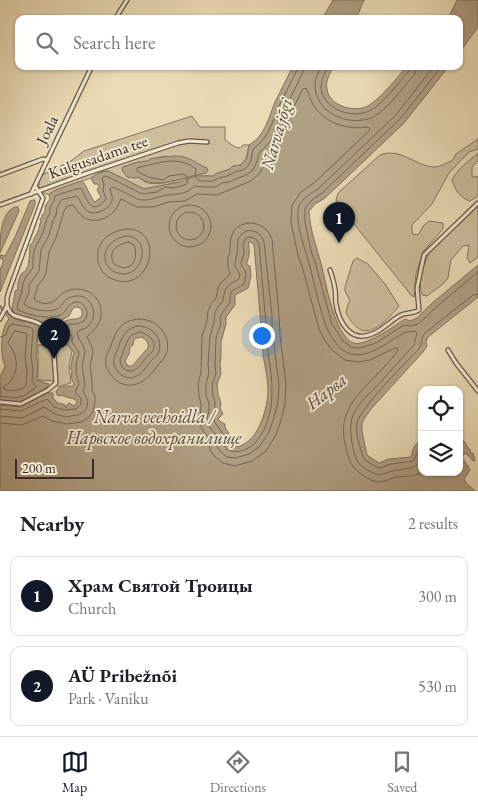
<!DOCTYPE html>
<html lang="en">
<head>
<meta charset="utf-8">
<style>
  body { margin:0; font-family:"EB Garamond",serif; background:#f2f2f2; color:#202124 }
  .controls { position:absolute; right:15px; bottom:15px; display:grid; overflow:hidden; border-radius:10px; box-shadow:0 1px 4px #0004 }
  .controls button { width:45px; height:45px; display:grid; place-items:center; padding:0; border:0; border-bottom:1px solid #e0e0e0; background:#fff; color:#202124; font:25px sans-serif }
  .scale { position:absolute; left:15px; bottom:12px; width:79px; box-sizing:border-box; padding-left:5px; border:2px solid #3c2c25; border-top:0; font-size:14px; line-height:18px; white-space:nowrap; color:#3c2c25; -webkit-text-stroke:4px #f2e8d0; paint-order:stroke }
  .you { position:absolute; left:261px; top:335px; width:18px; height:18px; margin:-12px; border:4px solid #fff; border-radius:50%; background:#1a73e8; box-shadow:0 0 0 8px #1a73e833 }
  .badge { display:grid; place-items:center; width:32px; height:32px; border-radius:50%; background:#111827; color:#fff; font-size:16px; font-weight:700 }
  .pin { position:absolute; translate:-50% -41px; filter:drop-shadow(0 1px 2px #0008) }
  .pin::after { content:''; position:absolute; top:26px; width:18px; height:15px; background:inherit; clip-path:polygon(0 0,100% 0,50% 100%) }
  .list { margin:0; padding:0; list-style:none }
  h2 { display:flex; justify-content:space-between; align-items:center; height:65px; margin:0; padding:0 20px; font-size:21px }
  h2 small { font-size:16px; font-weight:400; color:#757577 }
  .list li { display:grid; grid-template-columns:32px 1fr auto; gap:15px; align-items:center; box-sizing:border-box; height:80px; margin:0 10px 10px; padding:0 10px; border:1px solid #e0e0e0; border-radius:10px }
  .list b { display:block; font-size:19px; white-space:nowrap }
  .list p { margin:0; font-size:16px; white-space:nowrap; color:#757577 }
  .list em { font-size:16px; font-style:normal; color:#757577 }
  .icon { flex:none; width:28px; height:28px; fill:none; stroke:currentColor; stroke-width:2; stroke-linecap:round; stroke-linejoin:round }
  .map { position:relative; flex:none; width:478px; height:491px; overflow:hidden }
  .search { position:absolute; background:#fff; box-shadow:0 1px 4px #0004; left:15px; right:15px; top:15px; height:55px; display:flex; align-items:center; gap:12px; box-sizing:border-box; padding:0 18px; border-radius:10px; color:#757577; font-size:19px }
  .sheet { height:245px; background:#fff }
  nav { display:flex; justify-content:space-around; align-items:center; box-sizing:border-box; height:70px; border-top:1px solid #e0e0e0; background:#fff; font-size:14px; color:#757577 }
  nav a { display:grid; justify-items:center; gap:2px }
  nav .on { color:#111827 }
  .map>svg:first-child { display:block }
  .green { fill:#cdbe9e; stroke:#847562; fill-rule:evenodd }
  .water { fill:#b0a085; stroke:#82725f; fill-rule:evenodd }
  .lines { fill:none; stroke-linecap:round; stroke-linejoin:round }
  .shore { stroke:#766655; stroke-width:1 }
  .street-casing { stroke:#68584a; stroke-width:5.5 }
  .street { stroke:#f2e8d0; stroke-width:3 }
  .labels { text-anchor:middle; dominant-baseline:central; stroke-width:4; stroke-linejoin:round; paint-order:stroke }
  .street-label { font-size:16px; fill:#3c2c25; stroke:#f2e8d0 }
  .water-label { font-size:18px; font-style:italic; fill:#59493d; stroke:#f2e8d0 }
</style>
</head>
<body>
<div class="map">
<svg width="478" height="491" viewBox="0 0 478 491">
  <rect width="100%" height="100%" fill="#ebdcb7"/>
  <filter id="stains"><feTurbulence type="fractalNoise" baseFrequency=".004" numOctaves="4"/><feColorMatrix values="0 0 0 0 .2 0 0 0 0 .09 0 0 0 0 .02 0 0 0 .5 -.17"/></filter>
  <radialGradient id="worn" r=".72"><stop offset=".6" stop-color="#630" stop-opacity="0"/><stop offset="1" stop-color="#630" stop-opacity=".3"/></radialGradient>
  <g class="green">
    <path d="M192 116 199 126 201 127H225V140L235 147 240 148 243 145H249C247 156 246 167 233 166 227 173 219 170 213 176H199L180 182 144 189 108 171H105L99 173 91 178 56 190 49 195 44 193 39 188V181L42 175 71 161 84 151ZM166 156 207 168 205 173C190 176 159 188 145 182 143 180 141 179 138 177L135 178 122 170 123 167 138 162 148 161 150 159Z"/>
    <path d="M478 139V149L469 152 449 173 432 204 412 225V231L413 234 418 235 424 225 429 221 443 223V229L423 252 416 274 414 297 411 295 342 209 336 200 338 193 380 155C401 147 415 166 434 167 440 167 447 163 453 160L456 154Z"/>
    <path d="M478 153V161L472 167V177H475L478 176V196L470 201C460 198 455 190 452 180 457 169 469 161 478 153Z"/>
    <path d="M478 206V257L470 263 467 258 469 245 463 246 451 260 448 278 443 284 427 296 422 295C417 281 424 264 430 251Z"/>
    <path d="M357 258 368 264 385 284 399 306C393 314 377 331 366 331 357 331 350 320 346 313L348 304 350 301 345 291V287L353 261Z"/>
    <polygon points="54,344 68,345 72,351 69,367 71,383 58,387 54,381 38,380 38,345"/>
  </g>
  <g class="water">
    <polygon points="333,0 364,0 356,19 322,19"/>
    <polygon points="457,0 478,0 478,27 459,53 459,19 448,19"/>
    <path d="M293 66H334C330 73 325 81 327 89 329 106 354 113 368 106 379 100 398 77 407 66H449L404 123 325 198 315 204 309 211C310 231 317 248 322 267 326 285 330 305 337 322 340 329 346 340 353 343 365 347 394 326 405 319L410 321 417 318 431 304 478 265V297L428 337 426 342 427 346 423 352 371 409 364 419 362 424V432L367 455 379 463 389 459 411 457C413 450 413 443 422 442V472H459V434L470 450 471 453H473L475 461 472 460 470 457 465 453 462 458 468 466 470 470 464 479 466 483 475 491H0V405L20 407 46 393H53V398L57 402V404L60 403 65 405 66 408 67 407V405L69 403 74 406 77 402 76 400C71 397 66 398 62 395L59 396 57 395 56 391C60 386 66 386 72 386L74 384 71 377 72 371 70 368C73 363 71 358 74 353L72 349 66 344 67 337 61 336 63 332 60 326C65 318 73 320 80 318L82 315V310L78 307C72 307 72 311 69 316L60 321H52L47 324 16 315 12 310C12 304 15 298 15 291L18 290C17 284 19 279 21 274 23 272 26 271 27 268 29 266 30 247 30 245L33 242C33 238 37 235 38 231 40 227 39 225 41 221L40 219 42 217V215L45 212V206L50 199 49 194 56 190 81 181 84 183 93 200 95 202 101 197 97 190 99 186 98 184H94L91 178 99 173 108 171 144 189 180 182 195 176H213C219 170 227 173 233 166L241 165 247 158 249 145C265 136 268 119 275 102 281 90 287 78 293 66ZM249 242H251L254 245 261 325 260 329C262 337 262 347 263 355 265 367 268 378 268 390 268 406 260 436 244 444 237 448 232 448 227 442 227 433 232 436 225 428V424L221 422 218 419 223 414 220 408 221 403 218 394 217 384 221 374 220 365 221 356V342L226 324V317L235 305V295L248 288 251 276 250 266 247 265C246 261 249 259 249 255 250 251 248 247 249 242ZM141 337C146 339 149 343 148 348 142 354 138 360 132 366H128L125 361 129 354 130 347 133 345 134 339Z"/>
    <path d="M165 157C172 156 181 155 187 158 194 160 199 165 207 168L208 170 206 173C186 176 155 191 138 177L135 178 127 177 122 170 123 167 138 162 148 161 150 159Z"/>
    <polygon points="33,200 35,200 35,205 0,292 0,270 3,263 3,259 0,258 0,255 5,256 15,237 30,201"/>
    <path d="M15 207H18L19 211 0 253C0 239 0 213 15 207Z"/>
    <path d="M0 305C5 309 9 316 15 319 22 322 31 322 39 325L37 344V353L36 356C39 364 38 372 36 380L49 384C45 391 26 401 17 402 11 403 6 401 0 400L1 378H0V375L2 373 5 366C0 357 0 327 9 319L4 312 0 308Z"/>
  </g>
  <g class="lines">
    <g class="shore">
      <path d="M321 66C319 72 315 78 315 84 314 113 350 128 373 117 387 110 403 87 414 75L416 71V66"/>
      <path d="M328 66C325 73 321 80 321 88 324 110 353 120 371 110 383 104 399 82 409 71L410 66"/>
      <polyline points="442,66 400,119 322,193 312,200 305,208 305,222 311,251 315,262 332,324 343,341 351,347 357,348 364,347 376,343 404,325 411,326 418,324 425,318 435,308 478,272"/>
      <circle cx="190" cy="226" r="21"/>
      <circle cx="190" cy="226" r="14"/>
      <path d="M248 223C260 223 268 228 272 239L279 315 280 336 286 384 285 403 282 417 276 435 265 452 252 461 235 466 223 463 215 457 210 450 208 437 203 431 200 423 201 404 199 396 198 384 201 372 202 336 207 321 208 311 211 304 216 298 219 285 230 274C228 269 227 264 228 258 229 254 230 254 230 250 230 236 232 226 248 223Z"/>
      <path d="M126 229C167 227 151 298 110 278 95 270 94 249 105 238 111 233 118 230 126 229Z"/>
      <path d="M246 231C254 229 261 233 264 242L272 315V329L279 385 278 402 275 414 269 432 259 447 249 454 235 458 227 457 220 451 216 445V435L208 425 207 419 209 411V403L206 396V384L209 373 208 364 210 337 214 322 215 313 217 308 223 301 224 294 226 288 230 284 239 279 240 274C233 265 235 264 237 254 239 244 234 239 246 231Z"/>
      <path d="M126 236C154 236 143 284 115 272 104 267 102 254 109 245 114 240 120 237 126 236Z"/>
      <path d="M250 237 256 239 259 244 266 324 265 329C268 339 267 350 269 360 274 387 275 422 254 444 242 455 219 456 223 434L214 421V416L216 412 215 408V402L213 395 212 384 216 374 215 365 216 338 221 323 220 318 222 313 230 303C230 286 233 292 244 284L246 275 245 270 242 267 241 263 244 254 243 245 245 239Z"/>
      <path d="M129 242 134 245C137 251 136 265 128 267 123 269 119 266 115 265 106 252 117 244 129 242Z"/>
      <path d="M139 319C156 319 171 334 167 352 165 359 160 362 156 368 147 379 136 390 120 383 111 378 104 367 106 357 107 353 109 350 111 346 113 339 116 331 121 326 126 321 132 320 139 319Z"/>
      <path d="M137 326C150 325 163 337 159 351 158 356 153 358 150 362 145 369 139 378 129 378 121 377 112 368 114 359 114 355 117 352 118 348 120 343 122 335 127 331 130 328 133 328 137 326Z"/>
      <path d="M15 331 25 333 27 334 25 357 27 371 26 386C18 391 13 392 4 389L3 387C6 385 10 383 12 379 20 367 16 353 8 343Z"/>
      <path d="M140 332C149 334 159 343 152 352 150 354 148 355 146 358 141 364 134 376 124 369 121 366 120 363 120 359 124 353 126 339 132 335 132 334 139 333 140 332Z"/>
      <polyline points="0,337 6,335 9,326 12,324 29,327 33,329 31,356 33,370 32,380 36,387 34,389 23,396 15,398 0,396"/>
      <path d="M0 409 21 411 47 399 54 407 64 410 76 409 81 404V398L75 392 79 384C77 377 75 368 77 360 78 357 79 355 79 352L72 342V336L68 332 67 327 70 324H77L84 321C90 314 87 307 80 302 65 301 69 313 58 316 48 319 25 315 17 309L18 303 22 291 23 283 26 277 33 268V256L35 248 43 233 47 218 50 214V207L54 201 55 196 60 194 80 188 82 189C87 202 93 216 106 199L103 190 104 184 102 179 103 177 106 176 142 194 157 192 165 187 174 188 187 184 188 178 184 174 169 176 163 180 148 177 137 171V168L140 167C160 163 178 155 196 169L195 176 197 179 201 181H213L219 178 227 176 235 172 243 170 248 166 251 160 253 149C269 138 272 122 279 106 285 94 291 82 297 70V66"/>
      <path d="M0 416 22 418 44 407C50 411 55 415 62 416 68 418 65 417 71 416 87 415 92 405 83 391L85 384 82 366 85 352 83 345 79 339 77 332C81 329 87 329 90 324 99 313 90 294 76 296 63 297 64 306 57 309 50 313 30 310 24 304L29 292V285L39 271 41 250 49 235 53 221 56 215 57 208 61 200 77 196C81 201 82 208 89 212 97 215 109 209 112 201 113 196 111 193 110 189L112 187C121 190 129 195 137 199 149 203 159 195 169 195 175 194 182 194 188 191 190 190 193 187 195 186L203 187H215L222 183 229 182 238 178 244 176 252 171 257 162 259 153 270 142 278 129 286 107 303 72 304 66"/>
      <path d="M0 423 22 425 43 416 52 421 67 424 82 422 89 417 93 412 95 402V396L92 390V382L90 366 93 353 92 347 87 337C93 330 100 326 101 315 103 296 84 284 67 291 60 293 57 301 52 302 46 305 39 303 34 299L38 285 43 279 46 273 49 252 56 238 64 211 67 206 73 205C76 209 79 214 83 217 94 224 108 219 115 210 118 207 119 202 121 199L137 207H154L168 202 185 201 197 194 217 195 251 181 260 173 264 165 266 157 276 146 284 133 292 110 303 89 306 88C309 93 310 100 314 106 326 124 348 130 368 127L370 129 369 131 314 183 301 192 292 205 291 223 298 255 302 266 319 329 325 341 332 350 345 360 358 362 370 360 395 348H397L398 350C395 356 389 361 384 367 362 391 337 408 345 444 350 463 350 467 367 478 370 480 374 481 378 482 384 482 390 479 396 477 405 476 414 477 422 472"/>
      <path d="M422 447 419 449 415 458 413 461 391 464 380 468 376 467 365 460 363 457C360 446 355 434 357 423 360 408 406 362 419 349 422 344 421 338 425 333L473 295 478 294"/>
      <path d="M422 459C417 469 408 468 399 470 391 470 383 476 376 474 370 472 360 466 357 461 352 450 348 426 353 415 357 405 367 396 375 388 388 374 401 359 414 345L417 333 415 331C412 332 409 331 407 332 404 332 400 336 397 337 384 345 367 358 351 354 339 351 330 336 326 326 319 307 315 286 310 267 306 250 296 228 298 210 299 200 310 194 318 189L396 115 434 66"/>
    </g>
    <defs>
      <g id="street">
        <polyline points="115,19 127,0"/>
        <polyline points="0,175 43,159 47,160"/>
        <polyline points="31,194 92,66"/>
        <polyline points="0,205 85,174 178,143 189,141 207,142"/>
        <path d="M330 270C332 276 334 282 335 289 336 294 335 299 336 304 339 323 351 343 372 334 383 330 391 320 401 315 407 312 413 314 419 310L417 288 424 255 478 203"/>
        <polyline points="0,319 7,306 7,298 9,291 43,198 35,186"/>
        <polyline points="448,350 456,363 478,391"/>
        <path d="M0 402 21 404 48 390 56 383 54 354 49 330C39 320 25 320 13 315L10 312 7 306"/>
      </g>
    </defs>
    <use href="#street" class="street-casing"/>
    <use href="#street" class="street"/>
  </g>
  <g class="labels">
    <g class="street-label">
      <text transform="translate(47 130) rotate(-64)">Joala</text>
      <text transform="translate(98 157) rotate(-19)">Kulgusadama tee</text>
    </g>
    <g class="water-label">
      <text transform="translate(276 134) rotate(-74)">Narva jõgi</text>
      <text transform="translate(326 391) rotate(-38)">Нарва</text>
      <text x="154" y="416">Narva veehoidla /<tspan x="154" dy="21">Нарвское водохранилище</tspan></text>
    </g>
  </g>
  <rect width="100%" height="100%" filter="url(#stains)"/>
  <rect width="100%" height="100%" fill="url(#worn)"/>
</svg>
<div class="controls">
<button><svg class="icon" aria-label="locate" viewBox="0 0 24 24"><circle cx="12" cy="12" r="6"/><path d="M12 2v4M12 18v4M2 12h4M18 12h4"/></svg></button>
<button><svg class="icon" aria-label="layers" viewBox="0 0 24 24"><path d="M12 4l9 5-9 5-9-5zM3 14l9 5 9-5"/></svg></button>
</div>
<div class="scale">200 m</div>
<div class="you"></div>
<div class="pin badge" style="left:339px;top:243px">1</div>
<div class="pin badge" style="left:54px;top:359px">2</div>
<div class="search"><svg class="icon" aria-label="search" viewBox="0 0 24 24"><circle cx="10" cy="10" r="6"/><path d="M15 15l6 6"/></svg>Search here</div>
</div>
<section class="sheet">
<h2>Nearby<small>2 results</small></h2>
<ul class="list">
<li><span class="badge">1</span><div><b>Храм Святой Троицы</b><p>Church</p></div><em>300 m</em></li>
<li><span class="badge">2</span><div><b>AÜ Pribežnõi</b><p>Park · Vaniku</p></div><em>530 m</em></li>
</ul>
</section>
<nav>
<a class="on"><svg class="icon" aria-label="map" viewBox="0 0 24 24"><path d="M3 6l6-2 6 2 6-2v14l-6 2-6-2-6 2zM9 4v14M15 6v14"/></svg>Map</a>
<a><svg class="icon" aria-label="directions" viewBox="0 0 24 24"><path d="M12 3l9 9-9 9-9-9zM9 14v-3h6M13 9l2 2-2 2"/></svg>Directions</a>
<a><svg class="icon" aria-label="saved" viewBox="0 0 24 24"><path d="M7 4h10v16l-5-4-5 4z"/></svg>Saved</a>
</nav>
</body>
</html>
